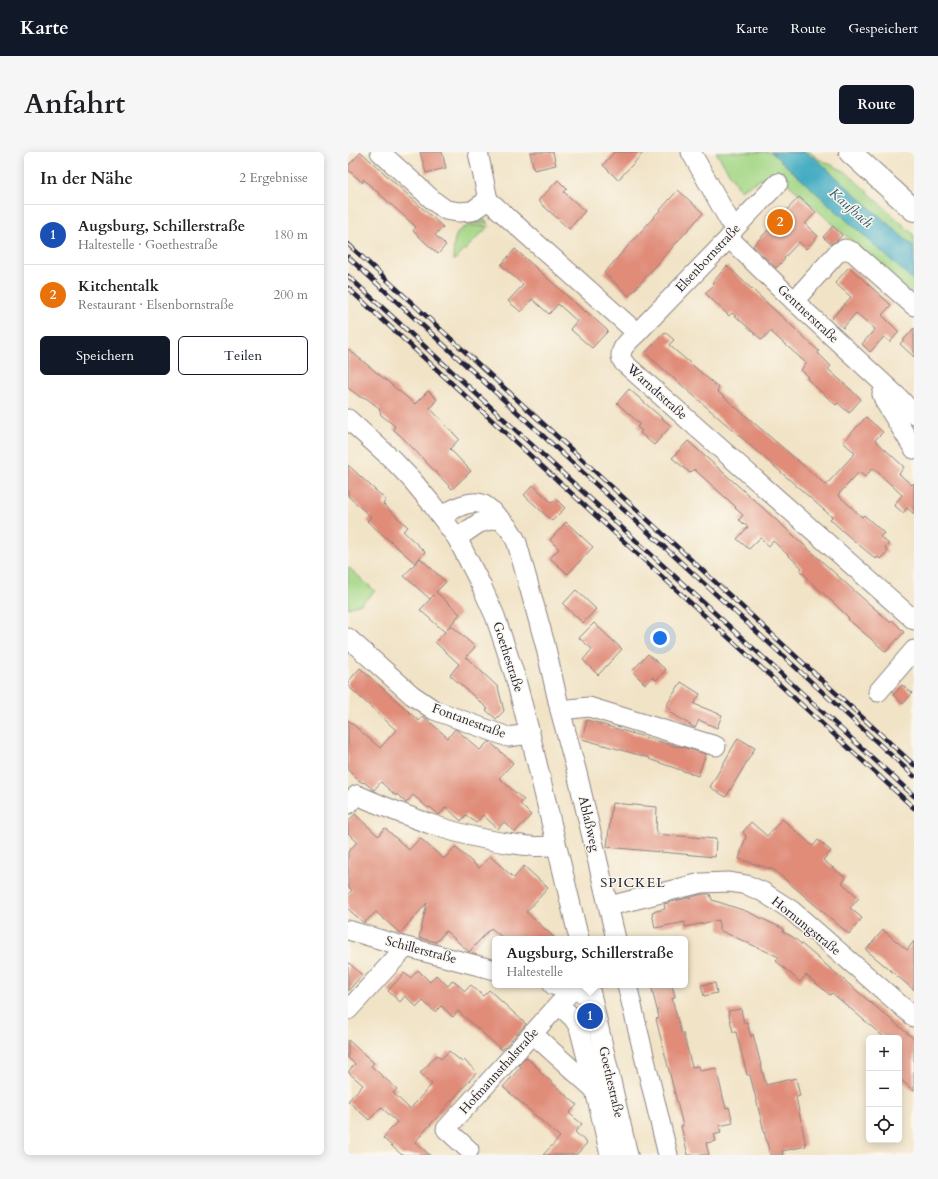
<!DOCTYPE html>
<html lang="de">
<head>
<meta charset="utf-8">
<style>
  body { margin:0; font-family:Cardo,serif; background:#f6f6f6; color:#202124 }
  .controls { position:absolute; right:12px; bottom:12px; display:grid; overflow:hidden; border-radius:6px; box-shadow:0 2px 10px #0003 }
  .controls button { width:36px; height:36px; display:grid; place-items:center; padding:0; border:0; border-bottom:1px solid #e0e0e0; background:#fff; color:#202124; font:20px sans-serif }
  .you { position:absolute; left:312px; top:486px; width:14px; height:14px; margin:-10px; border:3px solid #fff; border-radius:50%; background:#1a73e8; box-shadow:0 0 0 6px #1a73e833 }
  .badge { display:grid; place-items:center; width:26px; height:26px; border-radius:50%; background:#111827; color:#fff; font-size:13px; font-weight:700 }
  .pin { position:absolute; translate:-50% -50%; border:2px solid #fff; box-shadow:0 1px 4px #0006 }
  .popup { position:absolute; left:144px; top:784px; width:196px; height:52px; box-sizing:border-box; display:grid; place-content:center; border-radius:6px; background:#fff; filter:drop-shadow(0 1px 3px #0005); font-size:13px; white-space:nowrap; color:#757577 }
  .popup b { font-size:15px; color:#202124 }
  .popup::after { content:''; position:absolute; left:50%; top:100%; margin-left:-8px; border:8px solid transparent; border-top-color:#fff }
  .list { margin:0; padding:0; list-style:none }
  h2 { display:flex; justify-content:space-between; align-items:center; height:52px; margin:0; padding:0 16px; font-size:17px }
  h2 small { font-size:13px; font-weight:400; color:#757577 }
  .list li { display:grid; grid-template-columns:26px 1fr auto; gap:12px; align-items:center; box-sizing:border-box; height:60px; padding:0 16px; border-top:1px solid #e0e0e0 }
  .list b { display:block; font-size:15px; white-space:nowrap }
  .list p { margin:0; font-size:13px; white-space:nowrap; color:#757577 }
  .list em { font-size:13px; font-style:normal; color:#757577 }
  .actions { display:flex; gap:8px; padding:12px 16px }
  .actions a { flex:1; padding:9px 0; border:1px solid #111827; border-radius:6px; text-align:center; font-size:14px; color:#111827 }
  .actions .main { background:#111827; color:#fff }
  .icon { flex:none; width:22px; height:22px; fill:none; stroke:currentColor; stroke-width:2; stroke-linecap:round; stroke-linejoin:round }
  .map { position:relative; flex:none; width:566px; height:1003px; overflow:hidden; border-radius:6px }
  header { display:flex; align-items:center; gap:24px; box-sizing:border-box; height:56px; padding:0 20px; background:#111827; color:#fff }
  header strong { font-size:19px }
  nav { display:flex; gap:22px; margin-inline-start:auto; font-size:14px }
  .intro { display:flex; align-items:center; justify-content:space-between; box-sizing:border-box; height:96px; padding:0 24px }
  h1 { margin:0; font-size:28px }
  .button { padding:10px 18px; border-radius:6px; background:#111827; color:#fff; font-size:14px; font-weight:700 }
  main { display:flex; gap:24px; padding:0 24px }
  aside { flex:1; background:#fff; border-radius:6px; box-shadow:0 2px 10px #0003 }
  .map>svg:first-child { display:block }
  .green { fill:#a4d787; stroke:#637c61 }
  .water { fill:#42acc2; stroke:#32677e }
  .building { fill:#e08c79 }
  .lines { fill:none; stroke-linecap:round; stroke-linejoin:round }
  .minor-casing { stroke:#8a8280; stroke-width:21 }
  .major-casing { stroke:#8a8280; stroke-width:24 }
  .minor { stroke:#fff; stroke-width:19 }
  .major { stroke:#fff; stroke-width:22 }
  .rail-casing { stroke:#22223b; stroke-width:4.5 }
  .rail { stroke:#fbf7ec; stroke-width:3; stroke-dasharray:9; stroke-linecap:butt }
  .labels { text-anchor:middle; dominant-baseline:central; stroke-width:3; stroke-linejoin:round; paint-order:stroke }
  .street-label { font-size:13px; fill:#22223b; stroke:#fbf7ec }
  .water-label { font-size:14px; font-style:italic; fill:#2f5971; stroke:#fbf7ec }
  .neighbourhood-label { font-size:14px; letter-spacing:1px; fill:#22223b; stroke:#fbf7ec }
</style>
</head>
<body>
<header>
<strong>Karte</strong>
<nav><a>Karte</a><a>Route</a><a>Gespeichert</a></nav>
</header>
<div class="intro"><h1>Anfahrt</h1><a class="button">Route</a></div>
<main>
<aside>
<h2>In der Nähe<small>2 Ergebnisse</small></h2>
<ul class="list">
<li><span class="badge" style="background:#1a4fb4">1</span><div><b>Augsburg, Schillerstraße</b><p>Haltestelle · Goethestraße</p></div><em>180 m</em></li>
<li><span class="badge" style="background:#e8710a">2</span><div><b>Kitchentalk</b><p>Restaurant · Elsenbornstraße</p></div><em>200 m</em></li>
</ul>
<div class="actions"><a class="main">Speichern</a><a>Teilen</a></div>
</aside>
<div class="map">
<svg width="566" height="1003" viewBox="0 0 566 1003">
  <rect width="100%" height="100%" fill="#fbf7ec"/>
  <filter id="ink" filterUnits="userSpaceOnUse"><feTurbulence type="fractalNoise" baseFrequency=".025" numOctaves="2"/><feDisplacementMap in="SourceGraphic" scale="8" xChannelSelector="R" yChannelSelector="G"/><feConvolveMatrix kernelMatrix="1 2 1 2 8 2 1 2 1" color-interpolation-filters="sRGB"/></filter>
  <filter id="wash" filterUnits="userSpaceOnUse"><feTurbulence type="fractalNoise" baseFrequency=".012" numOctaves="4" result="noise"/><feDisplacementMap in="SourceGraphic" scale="16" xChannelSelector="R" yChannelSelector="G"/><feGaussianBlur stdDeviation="0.9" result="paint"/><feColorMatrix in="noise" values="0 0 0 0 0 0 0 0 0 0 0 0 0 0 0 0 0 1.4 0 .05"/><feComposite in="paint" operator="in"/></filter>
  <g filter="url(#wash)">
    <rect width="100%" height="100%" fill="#f1e3c6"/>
    <g class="green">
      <polygon points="368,0 462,0 469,6 498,20 566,83 566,145 427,20 392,38"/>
      <polygon points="118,67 136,67 140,71 118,72 115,69"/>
      <path d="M141 74 106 109C105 100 104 82 115 76 120 73 135 74 141 74Z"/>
      <polygon points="0,415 27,439 13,452 0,456"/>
    </g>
    <polygon class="water" points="423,0 456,0 468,7 566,95 566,129"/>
    <g id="blocks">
      <g class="building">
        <polygon points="13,0 95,75 87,83 98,93 90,102 65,79 68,75 15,27 15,31 0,18 0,14"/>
        <polygon points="72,0 94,0 98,16 78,21"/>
        <polygon points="182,0 205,0 208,13 186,18"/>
        <polygon points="266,0 296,0 270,28 255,13"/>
        <polygon points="210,28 219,37 216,40 237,59 221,77 190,49"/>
        <polygon points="330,38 355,61 281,144 256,121"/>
        <polygon points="451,45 468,60 457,72 470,84 458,97 451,90 436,106 437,107 428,116 405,94"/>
        <polygon points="485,74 494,83 490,88 483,92 475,85"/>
        <polygon points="167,97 237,160 238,159 260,179 244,196 222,177 229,169 210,152 201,162 184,147 173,160 160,149 175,133 153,113"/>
        <polygon points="379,114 471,199 470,201 483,214 480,217 513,247 501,261 490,251 488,253 459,227 461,225 453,218 458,211 422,179 414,188 384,161 381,164 357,141 366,133 364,131"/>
        <polygon points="501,115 543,153 534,163 551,180 542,190 536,185 522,200 514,192 527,177 508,161 495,176 484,166 503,145 487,131"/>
        <polygon points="566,176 566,205 552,192"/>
        <polygon points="317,180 326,188 321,193 371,236 369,239 478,333 507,301 495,290 518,265 535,280 527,288 556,315 551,322 564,333 566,331 566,362 559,356 555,361 546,353 554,343 525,316 517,325 511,320 490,343 514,365 516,363 536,381 532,385 541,392 537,396 540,399 532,407 530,405 528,407 498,382 482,367 484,365 297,201"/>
        <polygon points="0,197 67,252 80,239 89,247 82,256 111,287 102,297 123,319 104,337 54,285 45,277 47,274 33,263 31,256 18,246 12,245 0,236"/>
        <polygon points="281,237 323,274 306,293 292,281 294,279 289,275 292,272 269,251"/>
        <polygon points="340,289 444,382 502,435 542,470 544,468 556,480 538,500 500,467 501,466 487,452 458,426 459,425 452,419 454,416 425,389 421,394 412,386 401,397 389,387 400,375 391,368 395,363 387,356 388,355 346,317 342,321 324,306"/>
        <polygon points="0,313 38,348 35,352 60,375 55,379 77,400 67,411 19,369 23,365 0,344"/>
        <polygon points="185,333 204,351 208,347 217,356 204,369 176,343"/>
        <polygon points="218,370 245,395 220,422 202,406 211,397 202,388"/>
        <polygon points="72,406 98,430 88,440 112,462 99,477 103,473 127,495 118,505 150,535 156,559 148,567 138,558 140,557 102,523 111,512 87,490 97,480 72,458 86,443 82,447 56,424"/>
        <polygon points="228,438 248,457 235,471 215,452"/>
        <polygon points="246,471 274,497 250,523 235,508 244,497 231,486"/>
        <polygon points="300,502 318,518 308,528 305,525 297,532 284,519"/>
        <polygon points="12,516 71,569 75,564 100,586 107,577 110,579 132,598 140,590 142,590 165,611 151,626 176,648 172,652 183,663 167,680 156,670 150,677 135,663 128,671 118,663 113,669 98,655 91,663 82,655 80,656 65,643 58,651 49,642 48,644 33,630 26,638 16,630 15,631 9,627 0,618 0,568 32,596 48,578 0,534 0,530"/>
        <polygon points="333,530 352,542 346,552 374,563 369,576 351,568 347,576 322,560 323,558 318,554"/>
        <polygon points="554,533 564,541 555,552 545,543"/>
        <polygon points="239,568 330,595 331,594 358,602 350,624 301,607 302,606 234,587"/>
        <polygon points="390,586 407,596 378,645 362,635"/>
        <polygon points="264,651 309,655 308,682 368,687 367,705 259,695"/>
        <polygon points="7,662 30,684 37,676 61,698 72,686 96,707 107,695 131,716 142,704 166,726 176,714 200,736 178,760 208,787 156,787 143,776 121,800 98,779 88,790 71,786 79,751 52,781 28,760 16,771 0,757 0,743 4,738 0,735 0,700 9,690 0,681 0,670"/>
        <polygon points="434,667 465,694 470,688 483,699 475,708 498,726 494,731 511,746 502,756 514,766 501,782 426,718 391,707 398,684 395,680 403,670 419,684"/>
        <polygon points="355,742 362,742 364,748 398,759 436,777 435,780 445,785 566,887 566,939 551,926 551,886 537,886 484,841 482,843 458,823 452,830 428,809 431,805 371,778 371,768 337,775 337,770 307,776 304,760 317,757 316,752"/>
        <polygon points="535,778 559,798 566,789 566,838 518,798"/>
        <polygon points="0,810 14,823 0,839"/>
        <polygon points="70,818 82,830 88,823 100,834 105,828 117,839 123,833 135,844 141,838 178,872 154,898 110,859 105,865 93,854 87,860 75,849 69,855 57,844 52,850 40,839 56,821 63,826"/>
        <polygon points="367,831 369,841 356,844 353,833"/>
        <polygon points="303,833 324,833 327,845 324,846 333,881 335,881 344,915 351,914 352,919 368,916 375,945 378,956 381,955 385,971 371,974 373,981 366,983 368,989 358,991 361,1003 340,1003 333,974 335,974 308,867 311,866"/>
        <polygon points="393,857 396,871 399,870 403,885 405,882 418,933 448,926 452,944 448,945 458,994 434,999 435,1003 422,1003 402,923 399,923 388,880 385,880 380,859"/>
        <polygon points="0,888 26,911 23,914 49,937 45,941 62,957 84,932 72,921 89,903 93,907 101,899 114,910 116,908 129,920 67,990 82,1003 54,1003 35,986 49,970 33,955 21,968 0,949 15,933 0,920 7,912 0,906"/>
        <polygon points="178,905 192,918 191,919 229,953 221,961 234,972 227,980 239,991 228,1003 195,1003 212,985 155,935 173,915 171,913"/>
      </g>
    </g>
  </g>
  <g filter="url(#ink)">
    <use href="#blocks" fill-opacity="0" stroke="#8a8280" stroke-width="1"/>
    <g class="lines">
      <defs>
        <g id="minor">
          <path d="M32 0 87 50 98 58 111 60 124 59 140 48 289 181C281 189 267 199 276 211L566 468"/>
          <polyline points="130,0 140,48"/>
          <polyline points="343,0 386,77"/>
          <polyline points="381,86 446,149 551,246 566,262"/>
          <polyline points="446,149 490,100 497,97 505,100 566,154"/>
          <polyline points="289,181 381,86 386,77 430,31"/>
          <polyline points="539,235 534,242 537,250 566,297"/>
          <polyline points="0,267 45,308 64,328 83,351 109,386 133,433 147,464 167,524 182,582 231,787"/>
          <path d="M93 364C104 358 121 347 134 352 140 354 146 362 151 366 160 375 164 379 169 391L197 492 212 558 229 621 268 787"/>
          <polyline points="109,386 131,371 150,366"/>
          <polyline points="0,486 64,543 86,558 160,585 182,582"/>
          <polyline points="530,540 566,498"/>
          <polyline points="212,558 241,555 368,594"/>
          <path d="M0 652 9 643C60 665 110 685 166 692 180 694 193 696 208 693"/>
          <polyline points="261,754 353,731 381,730 399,733 415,740 443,758 566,865"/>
          <polyline points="0,778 58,795 147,818"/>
          <polyline points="205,833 235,841"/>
          <polyline points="241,833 280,1003"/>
          <polyline points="279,833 320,1003"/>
          <polyline points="211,853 225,866 231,875 247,938"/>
          <polyline points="0,858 58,795"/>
          <polyline points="185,882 247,938 262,1003"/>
          <polyline points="121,998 98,977 224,838"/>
        </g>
        <polyline id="major" points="502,0 566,58"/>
      </defs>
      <use href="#minor" class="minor-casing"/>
      <use href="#major" class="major-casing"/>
      <use href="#minor" class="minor"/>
      <use href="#major" class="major"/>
      <defs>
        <g id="rail">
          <polyline points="0,92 566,613"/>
          <polyline points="0,105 566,624"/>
          <polyline points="0,124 566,644"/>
          <polyline points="0,136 566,656"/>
        </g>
      </defs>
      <use href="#rail" class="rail-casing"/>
      <use href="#rail" class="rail"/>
    </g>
  </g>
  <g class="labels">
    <g class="street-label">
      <text transform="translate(360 106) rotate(-47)">Elsenbornstraße</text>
      <text transform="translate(460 162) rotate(43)">Gentnerstraße</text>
      <text transform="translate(309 240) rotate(42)">Warndtstraße</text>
      <text transform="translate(160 505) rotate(72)">Goethestraße</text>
      <text transform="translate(121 569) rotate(20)">Fontanestraße</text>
      <text transform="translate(241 672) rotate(77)">Ablaßweg</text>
      <text transform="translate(458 774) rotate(39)">Hornungstraße</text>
      <text transform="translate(73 798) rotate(15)">Schillerstraße</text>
      <text transform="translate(151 919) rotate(-48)">Hofmannsthalstraße</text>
      <text transform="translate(263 930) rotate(77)">Goethestraße</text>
    </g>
    <g class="water-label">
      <text transform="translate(503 56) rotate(41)">Kaufbach</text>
    </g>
    <g class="neighbourhood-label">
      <text x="285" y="730">SPICKEL</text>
    </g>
  </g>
</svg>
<div class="controls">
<button>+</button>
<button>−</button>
<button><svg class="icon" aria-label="locate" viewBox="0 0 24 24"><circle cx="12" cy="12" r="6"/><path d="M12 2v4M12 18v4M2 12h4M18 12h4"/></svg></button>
</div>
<div class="you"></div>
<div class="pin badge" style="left:242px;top:864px;background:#1a4fb4">1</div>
<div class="popup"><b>Augsburg, Schillerstraße</b>Haltestelle</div>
<div class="pin badge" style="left:432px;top:70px;background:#e8710a">2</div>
</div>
</main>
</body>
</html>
